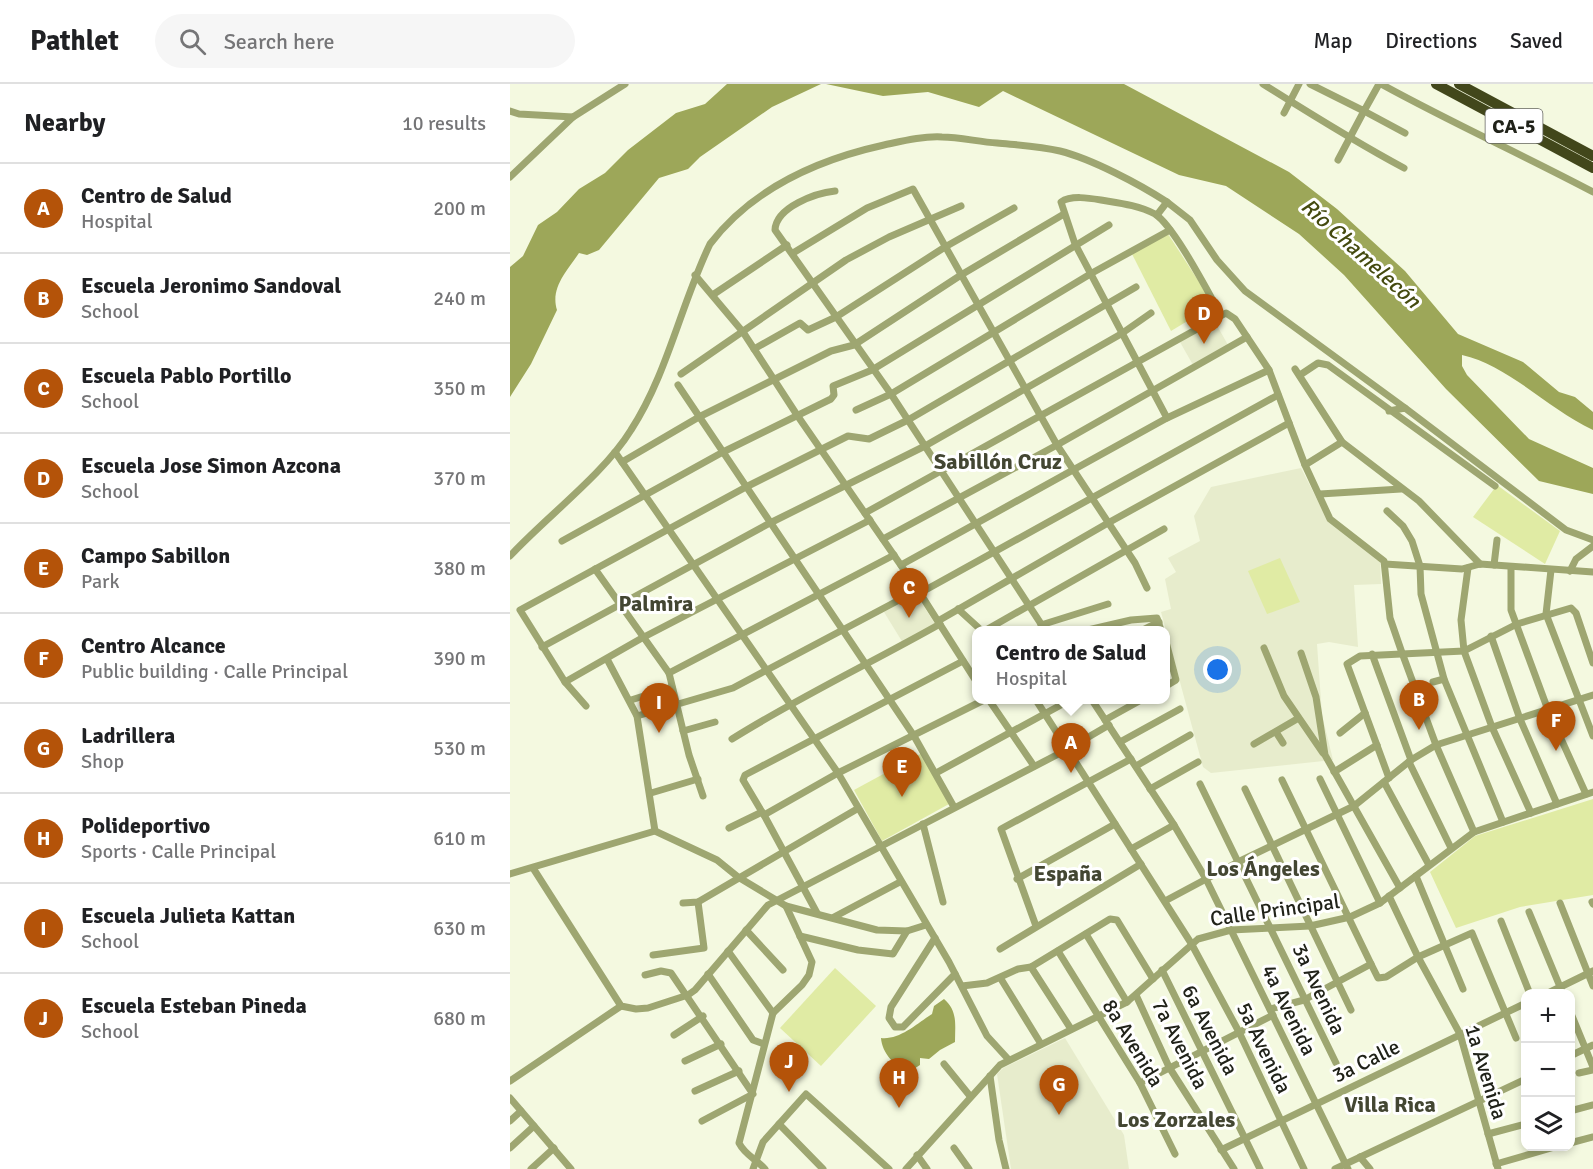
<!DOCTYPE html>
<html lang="en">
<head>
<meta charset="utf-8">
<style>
  body { margin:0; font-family:Signika,sans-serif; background:#f6f6f6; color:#202124 }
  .controls { position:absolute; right:18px; bottom:18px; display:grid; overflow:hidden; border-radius:12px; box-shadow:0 3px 9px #0003 }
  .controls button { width:54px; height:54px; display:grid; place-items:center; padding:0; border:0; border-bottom:2px solid #e0e0e0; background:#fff; color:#202124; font:30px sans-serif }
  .you { position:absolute; left:708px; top:586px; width:21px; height:21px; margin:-15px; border:4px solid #fff; border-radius:50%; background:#1a73e8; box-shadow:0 0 0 9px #1a73e833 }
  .badge { display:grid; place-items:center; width:39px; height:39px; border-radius:50%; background:#b45309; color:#fff; font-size:20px; font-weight:700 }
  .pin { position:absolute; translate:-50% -50px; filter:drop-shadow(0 2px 3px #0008) }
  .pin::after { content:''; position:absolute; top:32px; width:21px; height:18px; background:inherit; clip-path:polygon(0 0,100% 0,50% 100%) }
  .popup { position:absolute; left:462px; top:542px; width:198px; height:78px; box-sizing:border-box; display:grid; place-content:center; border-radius:12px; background:#fff; filter:drop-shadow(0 2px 4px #0005); font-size:20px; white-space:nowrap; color:#757577 }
  .popup b { font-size:22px; color:#202124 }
  .popup::after { content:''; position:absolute; left:50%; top:100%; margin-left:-12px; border:12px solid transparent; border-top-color:#fff }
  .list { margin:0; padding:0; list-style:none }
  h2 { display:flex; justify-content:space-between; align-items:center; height:78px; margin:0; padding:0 24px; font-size:26px }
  h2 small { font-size:20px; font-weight:400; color:#757577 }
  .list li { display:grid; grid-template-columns:39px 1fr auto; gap:18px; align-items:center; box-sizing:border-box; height:90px; padding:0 24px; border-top:2px solid #e0e0e0 }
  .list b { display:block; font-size:22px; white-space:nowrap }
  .list p { margin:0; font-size:20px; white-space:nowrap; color:#757577 }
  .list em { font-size:20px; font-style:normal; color:#757577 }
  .icon { flex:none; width:33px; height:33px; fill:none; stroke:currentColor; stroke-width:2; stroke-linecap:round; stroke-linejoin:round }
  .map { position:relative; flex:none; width:1083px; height:1085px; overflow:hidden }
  header { display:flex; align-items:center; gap:36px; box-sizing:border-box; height:84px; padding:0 30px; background:#fff; border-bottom:2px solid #e0e0e0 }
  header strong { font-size:28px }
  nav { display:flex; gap:33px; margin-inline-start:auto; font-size:21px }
  .search { width:420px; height:54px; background:#f6f6f6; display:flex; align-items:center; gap:15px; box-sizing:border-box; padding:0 21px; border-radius:33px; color:#757577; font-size:22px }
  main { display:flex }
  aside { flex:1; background:#fff }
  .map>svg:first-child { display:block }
  .built { fill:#e7eccc }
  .green { fill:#e0eba4 }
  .water { fill:#9da759 }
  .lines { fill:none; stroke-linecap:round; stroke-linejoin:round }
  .minor { stroke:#9ea671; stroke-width:7 }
  .highway { stroke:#42471b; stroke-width:10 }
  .labels { text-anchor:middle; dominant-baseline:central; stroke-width:6; stroke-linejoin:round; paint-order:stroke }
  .shield { fill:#fff; stroke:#63645e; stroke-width:1.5 }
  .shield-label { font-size:20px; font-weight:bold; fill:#202219 }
  .street-label { font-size:21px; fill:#202219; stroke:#fff }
  .water-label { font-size:22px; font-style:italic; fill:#444a0f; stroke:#fff }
  .neighbourhood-label { font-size:22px; font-weight:bold; fill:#434632; stroke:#fff }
</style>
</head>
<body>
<header>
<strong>Pathlet</strong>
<div class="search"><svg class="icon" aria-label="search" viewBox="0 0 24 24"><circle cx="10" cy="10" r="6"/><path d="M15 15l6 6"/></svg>Search here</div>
<nav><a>Map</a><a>Directions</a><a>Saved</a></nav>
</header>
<main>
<aside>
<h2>Nearby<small>10 results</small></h2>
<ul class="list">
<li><span class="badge">A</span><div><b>Centro de Salud</b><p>Hospital</p></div><em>200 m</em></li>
<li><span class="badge">B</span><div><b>Escuela Jeronimo Sandoval</b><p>School</p></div><em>240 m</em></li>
<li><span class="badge">C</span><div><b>Escuela Pablo Portillo</b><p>School</p></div><em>350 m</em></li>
<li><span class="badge">D</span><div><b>Escuela Jose Simon Azcona</b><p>School</p></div><em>370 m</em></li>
<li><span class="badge">E</span><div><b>Campo Sabillon</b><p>Park</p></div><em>380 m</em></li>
<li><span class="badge">F</span><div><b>Centro Alcance</b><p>Public building · Calle Principal</p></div><em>390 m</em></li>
<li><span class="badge">G</span><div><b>Ladrillera</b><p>Shop</p></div><em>530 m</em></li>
<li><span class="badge">H</span><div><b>Polideportivo</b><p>Sports · Calle Principal</p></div><em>610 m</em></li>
<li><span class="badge">I</span><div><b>Escuela Julieta Kattan</b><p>School</p></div><em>630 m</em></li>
<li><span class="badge">J</span><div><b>Escuela Esteban Pineda</b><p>School</p></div><em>680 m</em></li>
</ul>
</aside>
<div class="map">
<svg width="1083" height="1085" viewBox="0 0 1083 1085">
  <rect width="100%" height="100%" fill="#f4f9e0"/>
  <g class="built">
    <polygon points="705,238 718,261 683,281 670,258"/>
    <polygon points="791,384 818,437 870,477 871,500 844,501 848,563 819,558 807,560 812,631 823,676 701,689 693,683 651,528 661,525 655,495 666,488 658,474 690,457 684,432 701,403"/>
    <polygon points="406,510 425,540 393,559 374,528"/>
    <polygon points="555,954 614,1051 619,1085 501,1085 487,990 493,984"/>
  </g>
  <g class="green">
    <polygon points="658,150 704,221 661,247 622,170"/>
    <polygon points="987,401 1050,447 1035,480 963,433"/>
    <polygon points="770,474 790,518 757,530 738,487"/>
    <polygon points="412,669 439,720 372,757 344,706"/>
    <polygon points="1083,715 1083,811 1010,823 946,844 920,788 965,752"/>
    <polygon points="325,884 366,922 311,982 270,944"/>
  </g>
  <g class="water">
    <path d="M217 0H311L262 23 190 73 178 85 149 94 89 166 77 171 69 169C57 187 40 204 47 226L21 280 0 313V183L13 172 28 141 47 128 69 105 95 89 118 66 166 29 195 20Z"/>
    <path d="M316 0H614L779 88 827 125 895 187 948 250 1013 278 1049 308 1065 313 1083 328V346C1038 325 998 281 952 271V282L957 291 1019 355 1083 384V410L1029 397 936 305 834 191 789 150 716 102 669 91 493 7 469 23 418 8 373 12Z"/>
    <path d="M434 915C448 927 445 941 445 958L430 966 419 975 410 974V981L399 988C385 983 372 969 371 954 390 956 406 940 422 930L424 922Z"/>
  </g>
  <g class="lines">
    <g class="minor">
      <path d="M753 0C799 29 845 58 894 84"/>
      <polyline points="800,0 854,27 869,0"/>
      <path d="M871 0C940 38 1013 71 1083 108"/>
      <polyline points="0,27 9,30 63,33 115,0"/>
      <polyline points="774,29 789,0"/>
      <polyline points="828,76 854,27 895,49"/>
      <polyline points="0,93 63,33"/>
      <path d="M325 107C306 109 266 123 265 146L381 310 535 546"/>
      <polyline points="647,131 657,118 680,136 707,176 735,207 895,324"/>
      <polyline points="283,169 357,124 403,105 547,361 625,479 637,504"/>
      <polyline points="185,191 233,248 287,331 408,506 466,597"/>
      <polyline points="204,210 277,161"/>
      <polyline points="244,265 290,239 298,246 326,233 435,163 504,124"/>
      <polyline points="785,285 832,358 909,417 970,480"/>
      <polyline points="171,290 336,176 379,153 451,122"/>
      <polyline points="790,291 808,279 818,281 985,402"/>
      <polyline points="168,301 404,652 444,723"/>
      <polyline points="346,326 381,310 582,189 660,146"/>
      <polyline points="879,327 895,324 1056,446 1083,456"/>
      <path d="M657 334 565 160 551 118C561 111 579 114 591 116 609 119 628 121 645 130 664 142 698 208 711 231"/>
      <polyline points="105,368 328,689 439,878 477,952 499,976"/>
      <polyline points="112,378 189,333 321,267 344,261 451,191 554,130"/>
      <polyline points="795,381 832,358"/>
      <polyline points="810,410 891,405"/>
      <polyline points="877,427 893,442 902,457 910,482 911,510 934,595 993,738"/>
      <polyline points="355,429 716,229 725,235 759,286 795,381 820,435 874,477 880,534 891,566 926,661 964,748"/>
      <polyline points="373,455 547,361 737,253"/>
      <polyline points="52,457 213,368 321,315 324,311 323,302 362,286 599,141"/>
      <path d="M0 472C36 433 94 390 121 346 157 291 171 220 200 160 243 104 306 76 374 61 393 57 413 52 432 53 450 53 469 58 487 59 508 61 530 62 550 67 582 75 629 100 657 118"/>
      <polyline points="875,480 952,485 970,480 1083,488"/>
      <polyline points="391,481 657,334 759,286"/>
      <polyline points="984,481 987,456"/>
      <polyline points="1001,483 1001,526 1038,626 1076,710"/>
      <polyline points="958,484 951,536 954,567 982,643 1021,729"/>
      <polyline points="85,485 159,589 179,671 193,712"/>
      <polyline points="1041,486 1036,530 1083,652"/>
      <polyline points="1060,487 1066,475 1083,462"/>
      <polyline points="410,509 768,311"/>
      <polyline points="448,525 471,546"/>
      <polyline points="428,537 598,439 779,339"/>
      <polyline points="531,541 598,520"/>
      <polyline points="476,546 654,445"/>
      <polyline points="578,546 621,536 647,534 651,546"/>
      <polyline points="633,546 649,538"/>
      <polyline points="981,552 1010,635 1047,720"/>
      <polyline points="656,558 666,596 656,602"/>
      <polyline points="32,563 260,439 415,362 611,250 641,229"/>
      <polyline points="754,564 774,612 813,669"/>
      <polyline points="791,569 806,613 815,671 890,804"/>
      <polyline points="862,570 901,676"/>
      <polyline points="97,575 127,632 145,747"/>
      <polyline points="159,589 384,471"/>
      <polyline points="55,598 132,554 360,436"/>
      <polyline points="923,598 934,595"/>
      <polyline points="121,616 162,603"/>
      <polyline points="479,616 524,682"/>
      <polyline points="526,616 681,859 729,948 794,1085"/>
      <polyline points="582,616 664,741 696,795 838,1085"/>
      <polyline points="76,622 55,598 10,526 236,403 338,352 359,355 398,336 626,203"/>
      <polyline points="127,632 223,604 408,506"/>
      <polyline points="595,636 631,616"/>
      <polyline points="173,647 205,638"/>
      <polyline points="766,648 773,659"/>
      <polyline points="830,649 855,629"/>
      <path d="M222 655C289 613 361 579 430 540"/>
      <polyline points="610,658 670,625"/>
      <polyline points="744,660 787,635"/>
      <polyline points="899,678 941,764"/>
      <polyline points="626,682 680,651"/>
      <polyline points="824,688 867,661"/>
      <polyline points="426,689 560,616"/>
      <polyline points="879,694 837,580 850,572 954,567 1007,540 1061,524 1066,529 1083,579"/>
      <polyline points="810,695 870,819"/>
      <polyline points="772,696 861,880"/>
      <polyline points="874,698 919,781"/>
      <polyline points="690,700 826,979"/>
      <polyline points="640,705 688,678"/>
      <polyline points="735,705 841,926"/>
      <polyline points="141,709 188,695"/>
      <polyline points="252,728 233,696 235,691 453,577"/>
      <polyline points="254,731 307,829"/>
      <polyline points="413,740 433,818"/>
      <polyline points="219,744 252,728 254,731 328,689 474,616"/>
      <polyline points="621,765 664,741"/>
      <polyline points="23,784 111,922 126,925 138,924 178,911 185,906 258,821 558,665 599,641"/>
      <path d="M0 790 145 747 207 776 228 793 276 822 302 878 299 891 292 901 263 929 229 1059C235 1071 246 1075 255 1085"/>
      <polyline points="906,792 953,905"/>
      <polyline points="507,795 605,740"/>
      <polyline points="879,812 908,873 950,950 988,1085"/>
      <polyline points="655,817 728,778 844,722 901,676 926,661 1083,611"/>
      <polyline points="1082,818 1083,820"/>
      <polyline points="173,819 188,818 347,725"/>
      <polyline points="1050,819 1083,902"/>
      <polyline points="276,822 367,846 397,847"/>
      <polyline points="1019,828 1053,910"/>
      <polyline points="324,833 390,798"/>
      <polyline points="991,837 1020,910"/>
      <polyline points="526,842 491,745 621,675"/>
      <polyline points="236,846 273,886"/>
      <polyline points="576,850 617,918"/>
      <polyline points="290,852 348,866 383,870 397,847 416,841"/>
      <polyline points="425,854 381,923 379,934 385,943 393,943 445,890"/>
      <polyline points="490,865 631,780"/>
      <polyline points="218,867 263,929"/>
      <polyline points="548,867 630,999 665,1070"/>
      <polyline points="143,871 194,864 188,818"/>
      <polyline points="521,883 561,945"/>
      <polyline points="652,886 750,1085"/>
      <polyline points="198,890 243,956 254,960"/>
      <polyline points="135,891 151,887 161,889 243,1010 192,1037"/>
      <polyline points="491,895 531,960"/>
      <polyline points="452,902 477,899 508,885 521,883 600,835 607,836 643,895"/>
      <polyline points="1036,910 1083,887"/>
      <polyline points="626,911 659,983 724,1085"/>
      <polyline points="760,925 794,916 861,880 868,894 876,893 908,873 962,849 1006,954"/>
      <polyline points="1060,927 1083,983"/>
      <polyline points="164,951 193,932"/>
      <polyline points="1060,972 1083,961"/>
      <polyline points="175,977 211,960"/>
      <polyline points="434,980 460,1012"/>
      <polyline points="1069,989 1083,986"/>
      <polyline points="480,992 489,1056 496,1085"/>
      <polyline points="0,997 111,922"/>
      <polyline points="630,999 763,931"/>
      <polyline points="185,1007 229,987"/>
      <polyline points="0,1014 61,1085"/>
      <polyline points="1060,1027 1083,1021"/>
      <polyline points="0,1037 11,1027"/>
      <polyline points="269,1040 313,1085"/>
      <polyline points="978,1050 1016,1040"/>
      <polyline points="1060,1059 1083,1053"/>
      <polyline points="0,1064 24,1042"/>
      <polyline points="444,1064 459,1085"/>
      <polyline points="711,1066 1016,919"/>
      <polyline points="407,1071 417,1085"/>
      <polyline points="850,1073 860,1085"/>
      <polyline points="986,1080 1048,1062"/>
      <polyline points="21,1085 44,1064"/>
      <polyline points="243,1085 253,1058 296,1010 379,1085"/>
      <polyline points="396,1085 490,981 617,918 688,855 721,846 800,842 840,833 870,819 964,748 1083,708"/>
      <polyline points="825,1085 1016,995"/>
    </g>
    <g class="highway">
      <polyline points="926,0 1083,84"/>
      <polyline points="949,0 1083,72"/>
    </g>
  </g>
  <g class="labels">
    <rect class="shield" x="975.5" y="25" width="57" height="34" rx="4.5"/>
    <g class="shield-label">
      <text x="1004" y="42">CA-5</text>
    </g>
    <g class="street-label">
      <text transform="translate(765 826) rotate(-8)">Calle Principal</text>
      <text transform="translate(809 905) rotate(65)">3a Avenida</text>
      <text transform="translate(779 926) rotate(64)">4a Avenida</text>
      <text transform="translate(700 946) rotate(63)">6a Avenida</text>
      <text transform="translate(623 959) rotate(59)">8a Avenida</text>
      <text transform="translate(670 960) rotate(63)">7a Avenida</text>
      <text transform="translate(754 964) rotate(64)">5a Avenida</text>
      <text transform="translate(856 977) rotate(-26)">3a Calle</text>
      <text transform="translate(976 988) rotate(73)">1a Avenida</text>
    </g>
    <g class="water-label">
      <text transform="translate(851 169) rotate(42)">Río Chamelecón</text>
    </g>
    <g class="neighbourhood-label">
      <text x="488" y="377">Sabillón Cruz</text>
      <text x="146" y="519">Palmira</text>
      <text x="753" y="784">Los Ángeles</text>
      <text x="558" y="789">España</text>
      <text x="880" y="1020">Villa Rica</text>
      <text x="666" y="1035">Los Zorzales</text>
    </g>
  </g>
</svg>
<div class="controls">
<button>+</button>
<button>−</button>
<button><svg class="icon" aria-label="layers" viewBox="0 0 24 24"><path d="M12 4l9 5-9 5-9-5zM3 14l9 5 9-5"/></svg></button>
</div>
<div class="you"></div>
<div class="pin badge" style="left:561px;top:689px">A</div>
<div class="popup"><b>Centro de Salud</b>Hospital</div>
<div class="pin badge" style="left:909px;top:646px">B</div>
<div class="pin badge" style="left:399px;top:534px">C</div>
<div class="pin badge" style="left:694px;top:260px">D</div>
<div class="pin badge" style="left:392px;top:713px">E</div>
<div class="pin badge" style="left:1046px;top:667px">F</div>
<div class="pin badge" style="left:549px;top:1031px">G</div>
<div class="pin badge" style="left:389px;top:1024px">H</div>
<div class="pin badge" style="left:149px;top:649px">I</div>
<div class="pin badge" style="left:279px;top:1008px">J</div>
</div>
</main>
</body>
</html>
